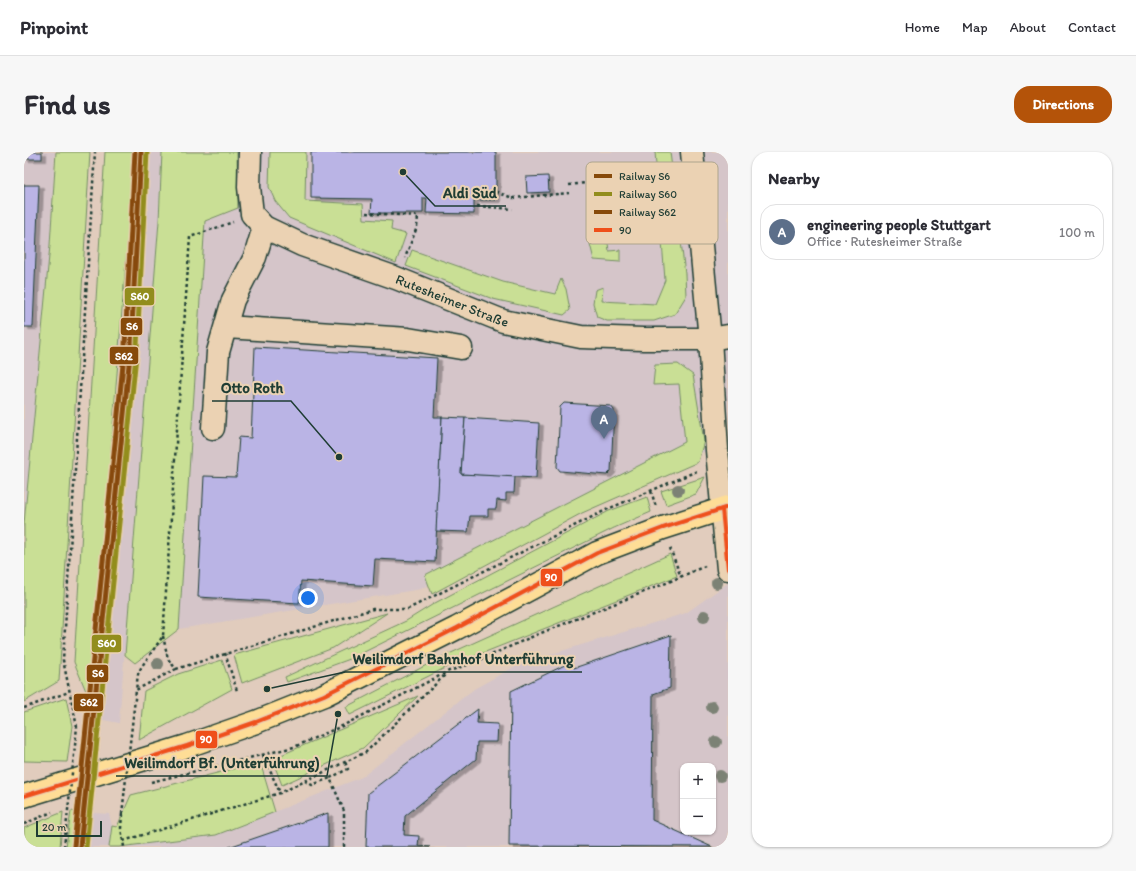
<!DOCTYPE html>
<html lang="en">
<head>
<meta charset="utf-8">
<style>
  body { margin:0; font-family:Itim,sans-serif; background:#f7f7f7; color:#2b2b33 }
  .controls { position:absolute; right:12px; bottom:12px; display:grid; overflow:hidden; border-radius:8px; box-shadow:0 1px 3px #0004 }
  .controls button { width:36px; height:36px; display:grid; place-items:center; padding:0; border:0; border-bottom:1px solid #e1e1e2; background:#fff; color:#2b2b33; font:20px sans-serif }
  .scale { position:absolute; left:12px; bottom:10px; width:66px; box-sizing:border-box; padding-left:4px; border:2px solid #1f3d34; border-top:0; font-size:11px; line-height:14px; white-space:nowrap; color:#1f3d34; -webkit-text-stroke:3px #ebd2b3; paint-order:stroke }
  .you { position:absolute; left:284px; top:446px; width:14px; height:14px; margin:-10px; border:3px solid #fff; border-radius:50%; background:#1a73e8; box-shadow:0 0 0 6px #1a73e833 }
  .badge { display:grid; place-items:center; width:26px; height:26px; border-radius:50%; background:#b45309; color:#fff; font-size:13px; font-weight:700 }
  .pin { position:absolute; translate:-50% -33px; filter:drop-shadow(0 1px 2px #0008) }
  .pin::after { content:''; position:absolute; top:21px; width:14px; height:12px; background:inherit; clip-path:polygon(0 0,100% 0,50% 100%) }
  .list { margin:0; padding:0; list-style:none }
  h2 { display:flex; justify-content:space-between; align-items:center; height:52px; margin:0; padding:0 16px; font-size:17px }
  h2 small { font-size:13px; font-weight:400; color:#7c7c81 }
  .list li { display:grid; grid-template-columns:26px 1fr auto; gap:12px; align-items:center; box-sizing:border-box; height:56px; margin:0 8px 8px; padding:0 8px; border:1px solid #e1e1e2; border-radius:16px }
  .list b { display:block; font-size:15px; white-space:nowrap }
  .list p { margin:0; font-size:13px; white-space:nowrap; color:#7c7c81 }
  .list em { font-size:13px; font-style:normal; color:#7c7c81 }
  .map { position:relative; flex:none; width:704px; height:695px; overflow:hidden; border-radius:16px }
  header { display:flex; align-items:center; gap:24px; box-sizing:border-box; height:56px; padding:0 20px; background:#fff; border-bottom:1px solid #e1e1e2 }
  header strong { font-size:19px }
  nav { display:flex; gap:22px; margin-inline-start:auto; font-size:14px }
  .intro { display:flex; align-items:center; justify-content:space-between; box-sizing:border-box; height:96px; padding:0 24px }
  h1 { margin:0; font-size:28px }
  .button { padding:10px 18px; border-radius:16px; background:#b45309; color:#fff; font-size:14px; font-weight:700 }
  main { display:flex; gap:24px; padding:0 24px }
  aside { flex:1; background:#fff; border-radius:16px; box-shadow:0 1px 3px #0004 }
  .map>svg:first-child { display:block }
  .built { fill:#d5c5c9; fill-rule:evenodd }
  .green { fill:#c9df95; stroke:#748e64 }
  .building { fill:#bab4e5; stroke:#1f3d34; filter:url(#shadow) }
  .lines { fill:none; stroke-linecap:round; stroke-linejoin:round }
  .minor-casing { stroke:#1f3d34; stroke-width:25 }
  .major-casing { stroke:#1f3d34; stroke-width:25 }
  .path { stroke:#1f3d34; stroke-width:2.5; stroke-dasharray:3 3; stroke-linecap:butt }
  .minor { stroke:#ebd2b3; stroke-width:22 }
  .major { stroke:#fedd96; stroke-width:22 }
  .path-bridge { stroke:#1f3d34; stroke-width:2.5; stroke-dasharray:3 3; stroke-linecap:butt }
  .bus-1-casing { stroke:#ebd2b3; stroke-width:7 }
  .bus-1 { stroke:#ef4f1a; stroke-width:4 }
  .rail-1-casing { stroke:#ebd2b3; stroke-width:8 }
  .rail-2-casing { stroke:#ebd2b3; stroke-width:8 }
  .rail-3-casing { stroke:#ebd2b3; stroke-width:8 }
  .rail-1 { stroke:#874a0a; stroke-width:5 }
  .rail-2 { stroke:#928d1d; stroke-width:5 }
  .rail-3 { stroke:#874a0a; stroke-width:5 }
  .tree { fill:#7b8274 }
  .labels { text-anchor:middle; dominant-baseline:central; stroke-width:4; stroke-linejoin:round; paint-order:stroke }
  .street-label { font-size:14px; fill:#1f3d34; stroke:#ebd2b3 }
  .key { fill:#ebd2b3; stroke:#aea58d; stroke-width:1 }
  .key-label { font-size:11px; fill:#1f3d34 }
  .leader { fill:none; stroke:#1f3d34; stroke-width:1.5 }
  .callout-dot { fill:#1f3d34; stroke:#ebd2b3; stroke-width:1.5 }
  .callout-label { font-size:15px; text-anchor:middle; font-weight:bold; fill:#1f3d34; stroke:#ebd2b3; stroke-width:4; stroke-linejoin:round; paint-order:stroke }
  .line-badge { stroke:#ebd2b3; stroke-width:1.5 }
  .badge-label { font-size:11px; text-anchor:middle; font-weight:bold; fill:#fff }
</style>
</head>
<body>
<header>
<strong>Pinpoint</strong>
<nav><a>Home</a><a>Map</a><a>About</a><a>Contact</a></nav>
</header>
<div class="intro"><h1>Find us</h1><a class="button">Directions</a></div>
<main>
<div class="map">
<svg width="704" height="695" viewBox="0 0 704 695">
  <defs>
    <filter id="shadow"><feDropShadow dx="4.5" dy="2.5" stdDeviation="0" flood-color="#0004"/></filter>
  </defs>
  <rect width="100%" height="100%" fill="#e1ccbd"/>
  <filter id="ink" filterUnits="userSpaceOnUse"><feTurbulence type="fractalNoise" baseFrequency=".025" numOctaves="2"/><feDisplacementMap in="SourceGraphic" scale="8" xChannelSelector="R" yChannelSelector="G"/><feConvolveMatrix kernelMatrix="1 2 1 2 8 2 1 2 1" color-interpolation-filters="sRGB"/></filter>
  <g filter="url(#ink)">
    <g class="built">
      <polygon points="0,0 31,0 26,93 0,372"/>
      <polygon points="108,0 138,0 135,69 95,571 64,565 67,551 106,57"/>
      <polygon points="213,0 704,0 704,289 515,373 397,437 155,477 181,69 214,56"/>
      <path d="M704 431V695H95L192 683 338 625 450 537 495 512 662 461ZM659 614H689V680H659Z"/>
      <polygon points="53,660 85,662 88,674 85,695 50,695"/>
    </g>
    <g class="green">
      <polygon points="32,0 66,0 35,529 0,550 0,372 26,93"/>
      <polygon points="81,0 108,0 106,57 67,551 50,510"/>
      <polygon points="138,0 213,0 214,56 181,69 155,477 111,511 101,503 135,69"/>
      <polygon points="246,0 282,0 281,49 339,52 340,67 368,69 367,78 382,82 372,111 265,66 251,49 245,35"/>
      <polygon points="631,0 646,0 661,122 662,144 651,162 630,169 583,169 573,165 569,151 571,138 579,135 578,149 631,152 641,128"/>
      <polygon points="584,91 585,99 596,98 596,110 570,108 566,92"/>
      <polygon points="388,98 479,130 531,142 537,127 542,137 546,158 540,163 469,147 382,114"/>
      <polygon points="654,212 669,223 680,289 674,310 558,361 408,442 401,423 661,290 655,232 629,233 631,213"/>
      <polygon points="681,325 672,342 642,353 637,339"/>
      <polygon points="623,345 627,360 590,376 326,507 263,530 261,525 382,469 411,451 585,359"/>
      <polygon points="646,402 653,424 421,516 326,563 322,555 416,506"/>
      <polygon points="363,461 309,496 218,531 210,503"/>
      <polygon points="198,508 208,537 115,588 120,539 154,522"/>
      <polygon points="394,544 339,596 258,633 248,607"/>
      <polygon points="42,546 48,574 43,610 0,609 0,560"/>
      <polygon points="236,610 251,660 192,683 95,695 85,695 88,674 93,675 107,643"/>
      <polygon points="47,659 53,660 50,695 42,695"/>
      <polygon points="39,660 36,695 0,695 0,676"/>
    </g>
    <g class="building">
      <rect x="0" y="0" width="18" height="7"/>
      <polygon points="287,0 472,0 472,48 450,48 450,62 402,61 403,46 399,46 399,61 347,61 348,47 287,46"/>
      <polygon points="524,24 525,40 503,41 502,25"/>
      <polygon points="0,33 15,33 9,175 0,175"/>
      <polygon points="231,195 413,206 410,265 418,265 411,410 351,407 349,434 277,429 275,451 174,445 180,324 212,325 215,285 227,286"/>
      <polygon points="540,251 587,254 590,258 587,319 583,323 536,319 533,315 536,255"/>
      <polygon points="418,265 441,266 437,322 491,324 490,341 482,341 482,349 473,348 472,357 464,357 464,364 446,364 444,380 412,379"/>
      <polygon points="441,266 515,271 512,326 437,322"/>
      <polygon points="647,483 646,536 629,542 628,668 688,695 485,694 487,539 545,511 550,516"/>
      <polygon points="454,557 453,571 474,572 473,590 453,590 452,607 381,664 380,683 395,684 394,694 406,695 342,695 344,641"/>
      <polygon points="304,661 304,695 205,695"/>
    </g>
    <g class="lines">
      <defs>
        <g id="minor">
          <path id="s1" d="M226 0 225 35 228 62 240 75 278 93 372 126 479 169 557 185 619 187H686L704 184"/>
          <polyline points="668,0 686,187 693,298 704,417"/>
          <polyline points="202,175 384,187 437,196"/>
          <polyline points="189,276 194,200 209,148 231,105 240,75"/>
        </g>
        <polyline id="major" points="0,644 163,594 232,570 300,543 433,476 573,401 639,376 704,355"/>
      </defs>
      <use href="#minor" class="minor-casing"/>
      <use href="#major" class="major-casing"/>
      <g class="path">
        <polyline points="545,33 603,26"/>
        <polyline points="472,40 489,46 545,41"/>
        <polyline points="453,54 489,57"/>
        <polyline points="342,61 394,64 393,75 381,106"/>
        <polyline points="627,339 632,355"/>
        <polyline points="646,396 657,425"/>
        <polyline points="139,484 144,507 152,517 112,538 114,522 118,514 139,484 166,85 209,70"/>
        <polyline points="201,501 213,539"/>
        <polyline points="152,517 349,457 384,457 584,357 673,319"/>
        <polyline points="0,556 45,540"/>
        <polyline points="53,575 39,508 71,0"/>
        <polyline points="239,603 256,641"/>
        <polyline points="281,629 288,633 306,626"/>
        <polyline points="127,630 270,595 318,574 425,519 449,511 512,483 640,432 681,414"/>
        <polyline points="98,662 97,676 100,695"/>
        <polyline points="0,672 28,660"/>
        <polyline points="99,689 256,641 342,600 422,522"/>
        <polyline points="320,695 320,659 306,626 324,617 321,610"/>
      </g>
      <use href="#minor" class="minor"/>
      <use href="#major" class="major"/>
      <g class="path-bridge">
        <polyline points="98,662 112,538"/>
        <polyline points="40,695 53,575"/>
      </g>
      <defs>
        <g id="bus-1">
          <polyline points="698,357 704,417"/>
          <polyline points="0,644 163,594 232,570 300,543 433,476 573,401 639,376 704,355"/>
        </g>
      </defs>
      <use href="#bus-1" class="bus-1-casing"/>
      <use href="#bus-1" class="bus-1"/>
      <defs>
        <polyline id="rail-1" points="56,695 107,193 117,0"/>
        <polyline id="rail-2" points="62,695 113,194 123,0"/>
        <polyline id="rail-3" points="50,694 101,193 111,0"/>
      </defs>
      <use href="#rail-1" class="rail-1-casing"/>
      <use href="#rail-2" class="rail-2-casing"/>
      <use href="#rail-3" class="rail-3-casing"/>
      <use href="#rail-1" class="rail-1"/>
      <use href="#rail-2" class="rail-2"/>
      <use href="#rail-3" class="rail-3"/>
    </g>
    <g class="tree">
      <circle cx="654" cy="338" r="6"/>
      <circle cx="693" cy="431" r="6"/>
      <circle cx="680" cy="464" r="6"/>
      <circle cx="134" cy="512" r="6"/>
      <circle cx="688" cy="555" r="6"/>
      <circle cx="692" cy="590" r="6"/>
      <circle cx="696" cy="624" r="6"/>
    </g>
  </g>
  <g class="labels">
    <g class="street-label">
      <text stroke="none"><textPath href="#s1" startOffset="282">Rutesheimer Straße</textPath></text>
    </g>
  </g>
  <rect x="562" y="10" width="132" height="82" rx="6" class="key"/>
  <rect x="570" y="22" width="18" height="4" fill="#874a0a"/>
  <rect x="570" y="40" width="18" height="4" fill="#928d1d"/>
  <rect x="570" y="58" width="18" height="4" fill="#874a0a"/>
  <rect x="570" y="76" width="18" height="4" fill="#ef4f1a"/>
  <g class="key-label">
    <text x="595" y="28">Railway S6</text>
    <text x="595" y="46">Railway S60</text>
    <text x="595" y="64">Railway S62</text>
    <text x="595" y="82">90</text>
  </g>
  <path class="leader" d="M379 20L411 54H482M315 305L267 249H188M243 537L321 520H558M314 562L303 624H92"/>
  <g class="callout-dot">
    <circle cx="379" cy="20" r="4"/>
    <circle cx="315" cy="305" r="4"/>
    <circle cx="243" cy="537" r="4"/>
    <circle cx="314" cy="562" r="4"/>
  </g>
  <g class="callout-label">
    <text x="446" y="46">Aldi Süd</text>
    <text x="228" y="241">Otto Roth</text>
    <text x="439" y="512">Weilimdorf Bahnhof Unterführung</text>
    <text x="198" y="616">Weilimdorf Bf. (Unterführung)</text>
  </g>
  <g class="line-badge">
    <rect x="100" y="135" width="31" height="19" rx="4" fill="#928d1d"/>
    <rect x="96" y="165" width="23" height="19" rx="4" fill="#874a0a"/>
    <rect x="85" y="194" width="30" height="19" rx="4" fill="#874a0a"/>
    <rect x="516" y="416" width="23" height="19" rx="4" fill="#ef4f1a"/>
    <rect x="67" y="482" width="31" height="19" rx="4" fill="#928d1d"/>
    <rect x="62" y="512" width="23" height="19" rx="4" fill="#874a0a"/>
    <rect x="49" y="541" width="31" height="19" rx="4" fill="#874a0a"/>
    <rect x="171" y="578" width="23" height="19" rx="4" fill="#ef4f1a"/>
  </g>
  <g class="badge-label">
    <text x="116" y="148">S60</text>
    <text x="108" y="178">S6</text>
    <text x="100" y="208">S62</text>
    <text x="527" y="429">90</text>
    <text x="83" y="495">S60</text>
    <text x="74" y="525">S6</text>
    <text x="65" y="554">S62</text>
    <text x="182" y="591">90</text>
  </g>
</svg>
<div class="controls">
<button>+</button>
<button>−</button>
</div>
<div class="scale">20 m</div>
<div class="you"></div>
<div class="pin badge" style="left:580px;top:287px;background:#5c6f8a">A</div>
</div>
<aside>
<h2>Nearby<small></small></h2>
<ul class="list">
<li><span class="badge" style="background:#5c6f8a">A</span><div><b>engineering people Stuttgart</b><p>Office · Rutesheimer Straße</p></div><em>100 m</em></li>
</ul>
</aside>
</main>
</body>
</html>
